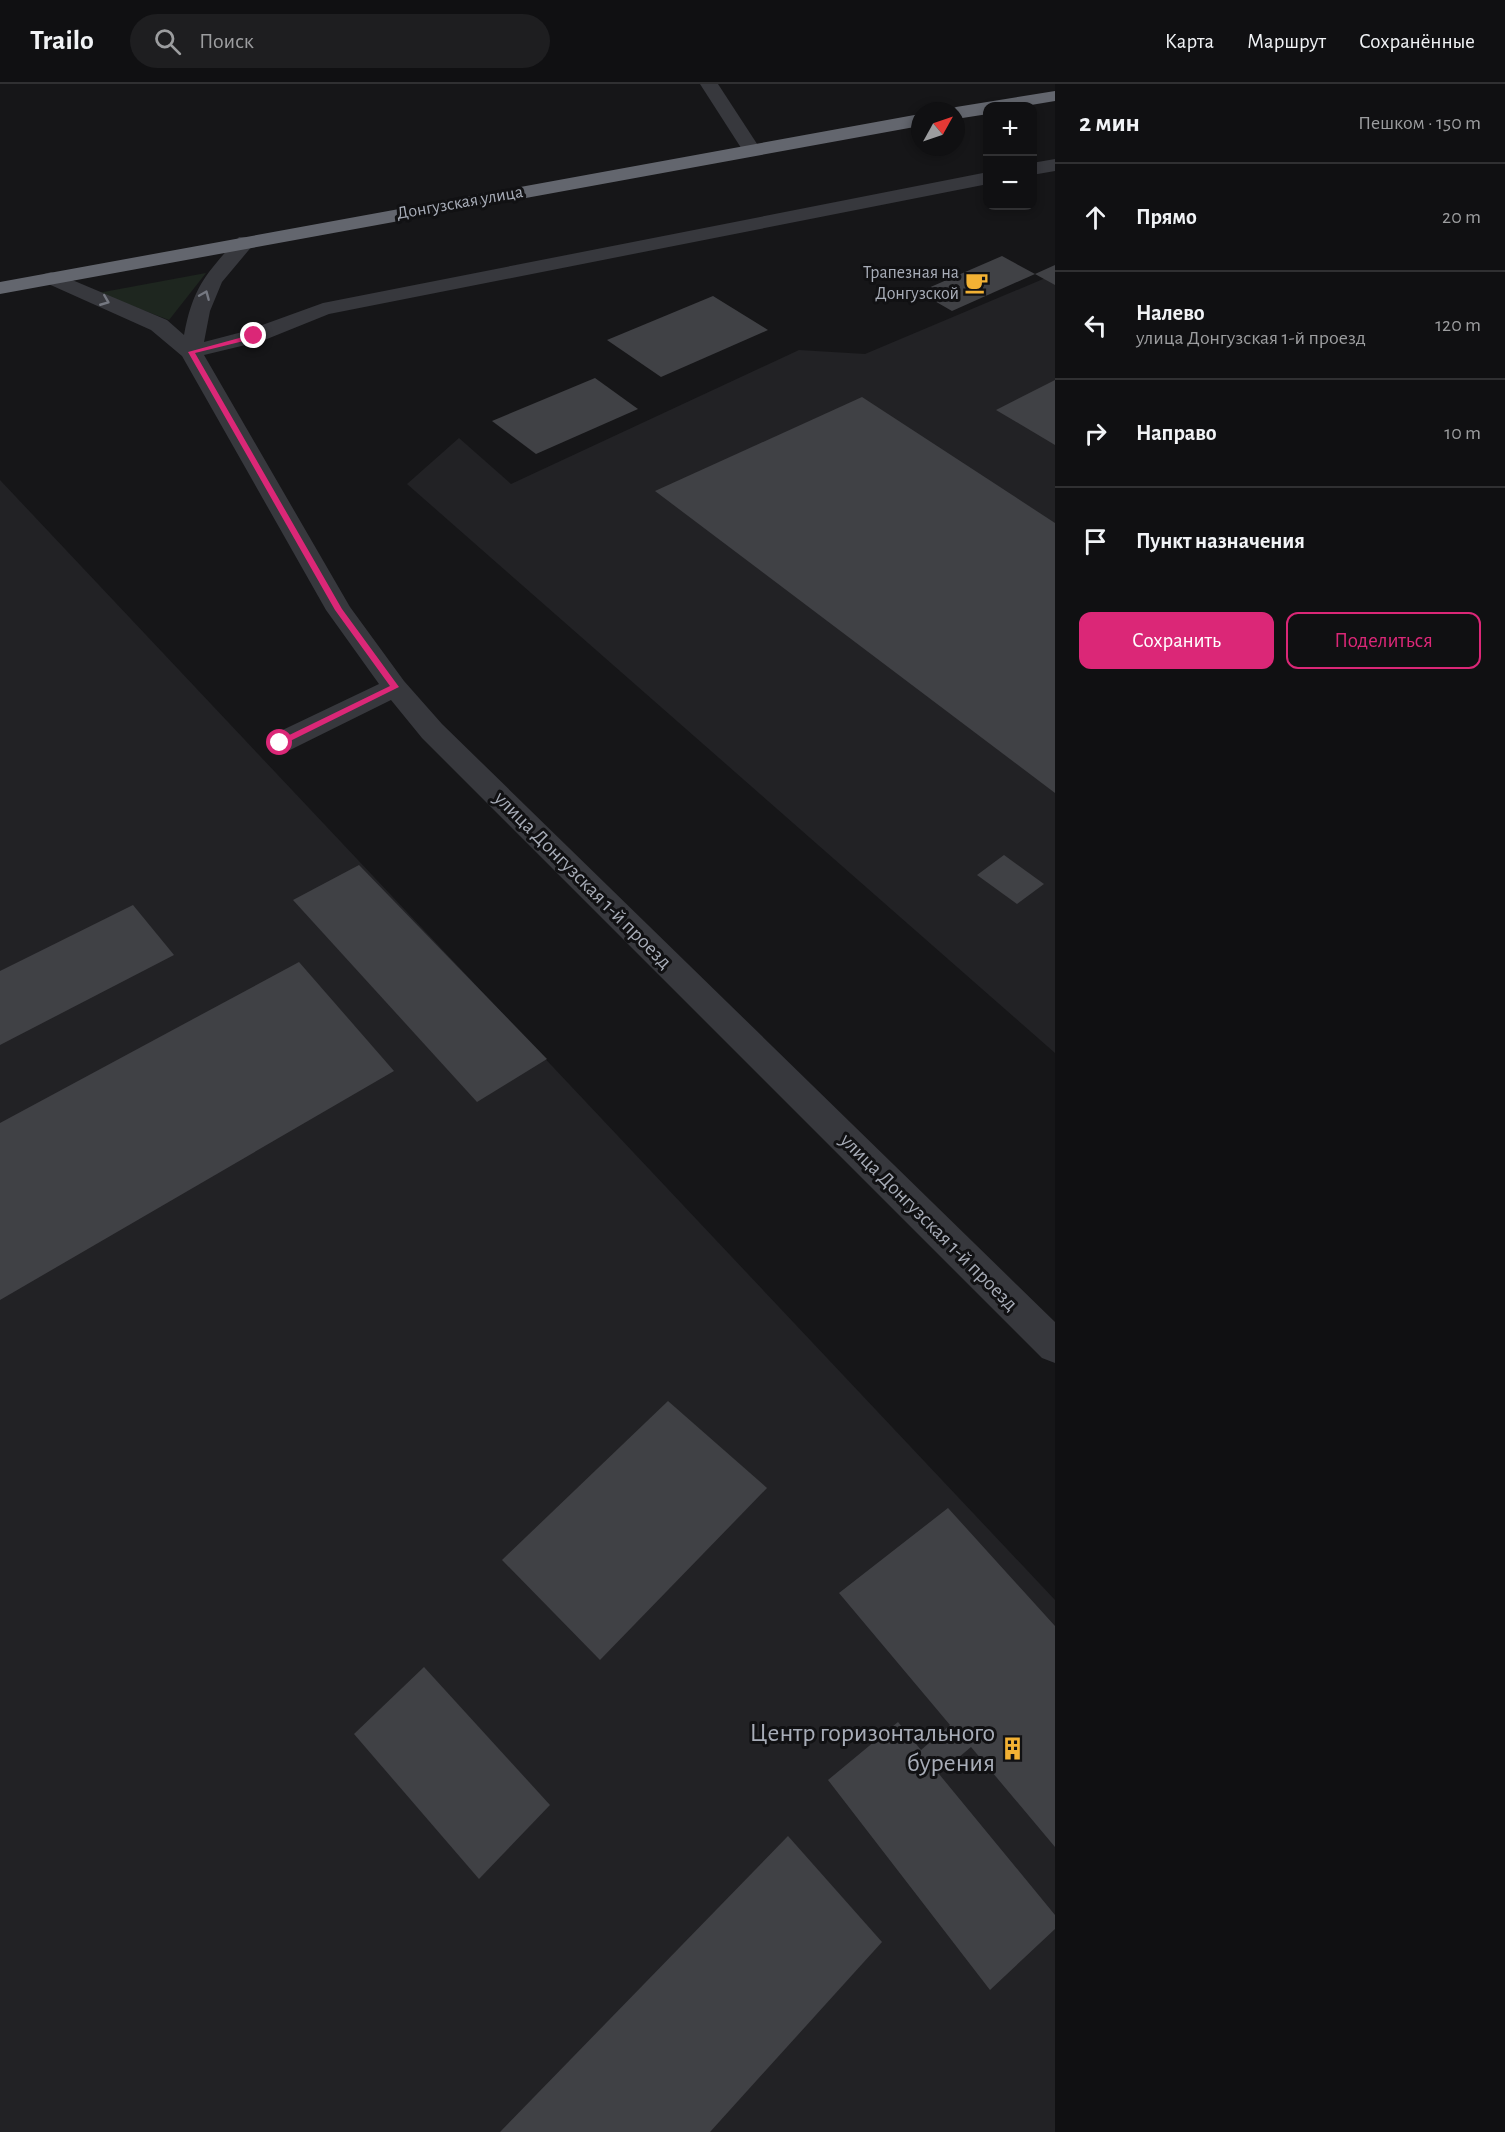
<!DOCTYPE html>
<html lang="ru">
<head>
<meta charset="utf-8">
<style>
  body { margin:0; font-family:"Alegreya Sans",sans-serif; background:#1e1e20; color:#f1f3f6 }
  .controls { position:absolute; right:18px; top:18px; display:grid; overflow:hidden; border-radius:12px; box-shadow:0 3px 9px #0003 }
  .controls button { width:54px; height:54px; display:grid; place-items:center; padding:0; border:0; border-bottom:2px solid #303032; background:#101012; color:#f1f3f6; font:30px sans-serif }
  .compass { position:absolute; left:911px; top:18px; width:54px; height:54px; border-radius:50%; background:#101012; box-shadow:0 3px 9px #0003; rotate:50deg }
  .stop { position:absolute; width:18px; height:18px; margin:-14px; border:4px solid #db2777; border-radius:50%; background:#fff }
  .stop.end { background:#db2777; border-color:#fff; box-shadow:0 2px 6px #0008 }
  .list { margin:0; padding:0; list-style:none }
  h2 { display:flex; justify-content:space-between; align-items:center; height:78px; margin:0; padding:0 24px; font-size:26px }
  h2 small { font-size:20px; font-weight:400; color:#9c9d9f }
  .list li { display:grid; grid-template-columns:39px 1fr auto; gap:18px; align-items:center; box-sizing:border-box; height:108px; padding:0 24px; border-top:2px solid #303032 }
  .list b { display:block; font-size:22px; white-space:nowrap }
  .list p { margin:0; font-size:20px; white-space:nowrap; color:#9c9d9f }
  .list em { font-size:20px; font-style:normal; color:#9c9d9f }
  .actions { display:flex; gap:12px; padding:18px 24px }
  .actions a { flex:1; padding:14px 0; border:2px solid #db2777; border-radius:12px; text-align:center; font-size:21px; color:#db2777 }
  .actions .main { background:#db2777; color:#fff }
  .icon { flex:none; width:33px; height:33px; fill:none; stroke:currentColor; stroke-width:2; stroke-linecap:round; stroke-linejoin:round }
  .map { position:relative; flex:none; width:1055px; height:2048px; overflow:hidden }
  header { display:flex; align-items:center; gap:36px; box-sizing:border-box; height:84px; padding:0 30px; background:#101012; border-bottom:2px solid #303032 }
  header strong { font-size:28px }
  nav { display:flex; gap:33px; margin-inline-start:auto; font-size:21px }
  .search { width:420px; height:54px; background:#1e1e20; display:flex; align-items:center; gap:15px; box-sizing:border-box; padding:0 21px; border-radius:33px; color:#9c9d9f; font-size:22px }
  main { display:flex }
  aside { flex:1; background:#101012 }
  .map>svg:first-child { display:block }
  .built { fill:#222225 }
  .green { fill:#1e261f }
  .building { fill:#404145 }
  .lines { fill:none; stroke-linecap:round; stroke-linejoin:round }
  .minor { fill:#37383d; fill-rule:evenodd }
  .highway { fill:#63666e; fill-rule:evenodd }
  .oneway { stroke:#757881 }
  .route { fill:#db2777 }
  .labels { text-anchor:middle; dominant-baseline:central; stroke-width:6; stroke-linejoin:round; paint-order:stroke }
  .far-street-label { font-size:18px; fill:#a8adb8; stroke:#111113 }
  .far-poi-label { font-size:18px; fill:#a8adb8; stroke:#111113; text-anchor:end }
  .street-label { font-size:21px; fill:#a8adb8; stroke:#111113 }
  .near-poi-label { font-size:26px; fill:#a8adb8; stroke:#111113; text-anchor:end }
</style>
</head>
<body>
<header>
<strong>Trailo</strong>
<div class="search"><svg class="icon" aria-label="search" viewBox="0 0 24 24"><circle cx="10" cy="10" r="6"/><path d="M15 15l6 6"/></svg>Поиск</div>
<nav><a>Карта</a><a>Маршрут</a><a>Сохранённые</a></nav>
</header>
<main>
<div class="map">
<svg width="1055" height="2048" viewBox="0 0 1055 2048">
  <rect width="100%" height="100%" fill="#161618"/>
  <g class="built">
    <polygon points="1055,190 1055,969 407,400 459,354 511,400 799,266 865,270"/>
    <polygon points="0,396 1055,1516 1055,2048 0,2048"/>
  </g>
  <polygon class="green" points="206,189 169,236 98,209"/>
  <g class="building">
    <polygon points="1002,172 1035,190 952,227 919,208"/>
    <polygon points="1055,181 1055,201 1035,190"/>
    <polygon points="713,212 768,246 661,293 607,256"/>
    <polygon points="595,294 638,325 536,370 492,337"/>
    <polygon points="1055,296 1055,361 996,326"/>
    <polygon points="862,313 1055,439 1055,709 655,407"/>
    <polygon points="1004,771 1044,800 1017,820 977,791"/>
    <polygon points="359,781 547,975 477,1018 293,816"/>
    <polygon points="133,821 174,871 0,961 0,887"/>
    <polygon points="299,878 394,987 0,1216 0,1039"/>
    <polygon points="668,1317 767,1404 600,1576 502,1476"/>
    <polygon points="948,1424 1055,1542 1055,1763 971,1663 939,1690 1055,1831 1055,1845 990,1906 828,1696 898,1638 921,1666 950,1641 839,1509"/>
    <polygon points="424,1583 550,1721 479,1795 354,1650"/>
    <polygon points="788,1752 882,1858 710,2048 500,2048"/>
  </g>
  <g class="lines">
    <g class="minor">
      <polygon points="700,0 718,0 761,66 759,70 745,70"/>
      <polygon points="1055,75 1055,87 1032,91 1032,79"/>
      <path d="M988 88V100L329 230 262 257 204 271 350 523 404 597 442 640 1055 1238V1279L1042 1274 422 654 391 616 290 666 280 668 270 666 266 659 270 652 379 600 326 526 182 272 151 246 44 198 41 194 44 190 51 188 58 190 167 236 184 251C193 202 207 189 239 153H253L256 157 253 161 222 198 210 227 204 258 246 247 323 219Z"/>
    </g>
    <g class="highway">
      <polygon points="1055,7 1055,17 1025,22 988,22 988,30 956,35 956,27 948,27 956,23"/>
      <polygon points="920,30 920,42 0,210 0,198"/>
    </g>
  </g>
  <defs><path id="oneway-chevron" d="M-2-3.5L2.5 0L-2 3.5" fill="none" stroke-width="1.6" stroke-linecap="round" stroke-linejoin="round" transform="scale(1.5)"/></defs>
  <g class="oneway">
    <use href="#oneway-chevron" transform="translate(205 211) rotate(-67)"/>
    <use href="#oneway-chevron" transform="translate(105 217) rotate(22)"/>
  </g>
  <polygon class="route" points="254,250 256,254 195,269 342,525 399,603 280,662 277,661 277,657 390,602 335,526 188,268"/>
  <defs>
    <symbol id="cafe-bare" viewBox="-9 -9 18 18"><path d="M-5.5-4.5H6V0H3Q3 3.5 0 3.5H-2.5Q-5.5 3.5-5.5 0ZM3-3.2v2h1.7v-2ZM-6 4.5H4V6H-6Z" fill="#f2b134" stroke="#111113" stroke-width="2.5" paint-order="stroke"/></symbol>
    <symbol id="building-bare" viewBox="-9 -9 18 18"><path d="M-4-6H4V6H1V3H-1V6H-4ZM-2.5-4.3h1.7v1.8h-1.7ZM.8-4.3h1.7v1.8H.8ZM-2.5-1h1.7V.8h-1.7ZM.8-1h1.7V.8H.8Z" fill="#f2b134" stroke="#111113" stroke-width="2.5" paint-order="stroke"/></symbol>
  </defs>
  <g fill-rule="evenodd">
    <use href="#cafe-bare" x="960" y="182" width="33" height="33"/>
    <use href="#building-bare" x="996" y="1648" width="33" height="33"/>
  </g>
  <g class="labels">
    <g class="far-street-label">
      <text transform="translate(460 119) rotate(-10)">Донгузская улица</text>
    </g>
    <g class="far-poi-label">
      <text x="959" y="189">Трапезная на<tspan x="959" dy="21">Донгузской</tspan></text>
    </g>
    <g class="street-label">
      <text transform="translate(583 796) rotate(45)">улица Донгузская 1-й проезд</text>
      <text transform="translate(929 1138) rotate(45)">улица Донгузская 1-й проезд</text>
    </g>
    <g class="near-poi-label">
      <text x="995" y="1649">Центр горизонтального<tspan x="995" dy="30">бурения</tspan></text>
    </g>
  </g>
</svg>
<div class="controls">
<button>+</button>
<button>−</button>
</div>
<svg class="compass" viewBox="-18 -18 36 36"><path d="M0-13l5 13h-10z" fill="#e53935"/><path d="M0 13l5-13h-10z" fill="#9c9d9f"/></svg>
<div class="stop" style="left:280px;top:659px"></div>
<div class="stop end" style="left:254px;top:252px"></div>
</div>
<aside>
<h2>2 мин<small>Пешком · 150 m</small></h2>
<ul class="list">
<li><svg class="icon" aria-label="ahead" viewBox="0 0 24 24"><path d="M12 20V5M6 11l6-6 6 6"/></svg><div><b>Прямо</b></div><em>20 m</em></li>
<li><svg class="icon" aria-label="left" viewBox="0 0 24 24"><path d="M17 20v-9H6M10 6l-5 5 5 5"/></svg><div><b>Налево</b><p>улица Донгузская 1-й проезд</p></div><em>120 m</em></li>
<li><svg class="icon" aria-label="right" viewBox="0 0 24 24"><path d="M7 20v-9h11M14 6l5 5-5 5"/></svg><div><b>Направо</b></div><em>10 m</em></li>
<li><svg class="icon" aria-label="arrive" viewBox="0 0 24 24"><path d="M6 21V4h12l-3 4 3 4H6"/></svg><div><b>Пункт назначения</b></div></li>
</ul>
<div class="actions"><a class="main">Сохранить</a><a>Поделиться</a></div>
</aside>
</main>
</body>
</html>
